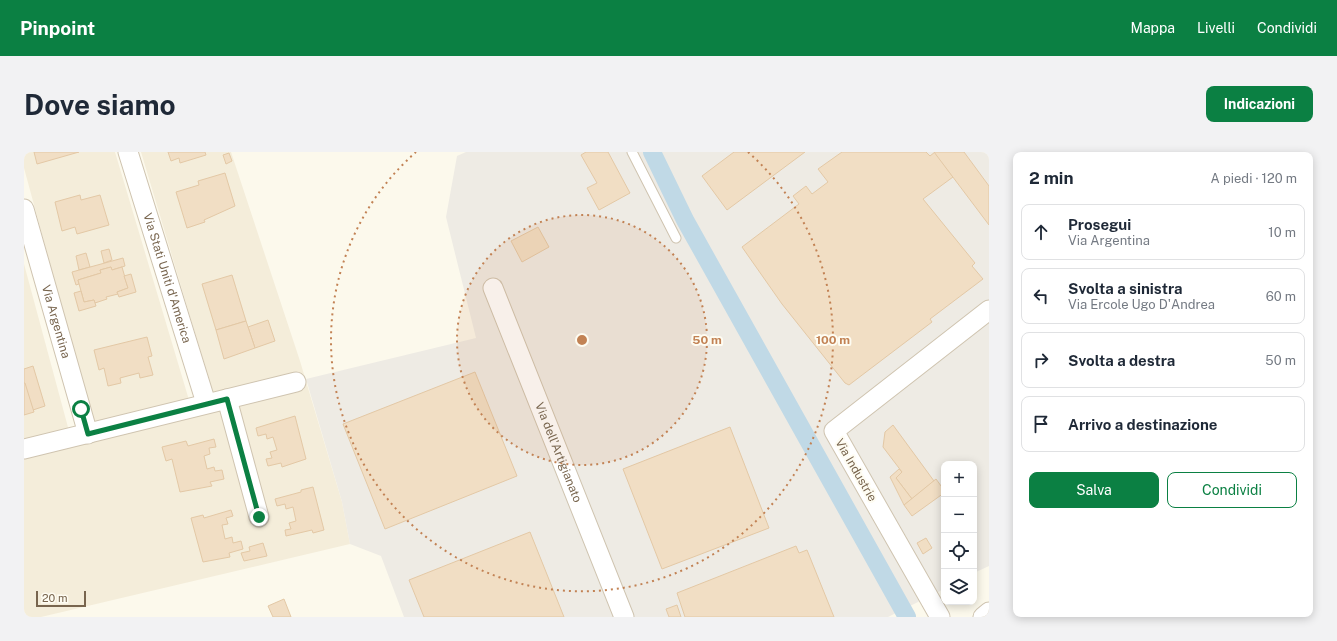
<!DOCTYPE html>
<html lang="it">
<head>
<meta charset="utf-8">
<style>
  body { margin:0; font-family:"Public Sans",sans-serif; background:#f2f2f3; color:#1f2937 }
  .controls { position:absolute; right:12px; bottom:12px; display:grid; overflow:hidden; border-radius:8px; box-shadow:0 2px 10px #0003 }
  .controls button { width:36px; height:36px; display:grid; place-items:center; padding:0; border:0; border-bottom:1px solid #e0e1e3; background:#fff; color:#1f2937; font:20px sans-serif }
  .scale { position:absolute; left:12px; bottom:10px; width:50px; box-sizing:border-box; padding-left:4px; border:2px solid #78654e; border-top:0; font-size:11px; line-height:14px; white-space:nowrap; color:#78654e; -webkit-text-stroke:3px #fefcf2; paint-order:stroke }
  .stop { position:absolute; width:12px; height:12px; margin:-9px; border:3px solid #0b8043; border-radius:50%; background:#fff }
  .stop.end { background:#0b8043; border-color:#fff; box-shadow:0 1px 4px #0008 }
  .list { margin:0; padding:0; list-style:none }
  h2 { display:flex; justify-content:space-between; align-items:center; height:52px; margin:0; padding:0 16px; font-size:17px }
  h2 small { font-size:13px; font-weight:400; color:#747a83 }
  .list li { display:grid; grid-template-columns:26px 1fr auto; gap:12px; align-items:center; box-sizing:border-box; height:56px; margin:0 8px 8px; padding:0 8px; border:1px solid #e0e1e3; border-radius:8px }
  .list b { display:block; font-size:15px; white-space:nowrap }
  .list p { margin:0; font-size:13px; white-space:nowrap; color:#747a83 }
  .list em { font-size:13px; font-style:normal; color:#747a83 }
  .actions { display:flex; gap:8px; padding:12px 16px }
  .actions a { flex:1; padding:9px 0; border:1px solid #0b8043; border-radius:8px; text-align:center; font-size:14px; color:#0b8043 }
  .actions .main { background:#0b8043; color:#fff }
  .icon { flex:none; width:22px; height:22px; fill:none; stroke:currentColor; stroke-width:2; stroke-linecap:round; stroke-linejoin:round }
  .map { position:relative; flex:none; width:965px; height:465px; overflow:hidden; border-radius:8px }
  header { display:flex; align-items:center; gap:24px; box-sizing:border-box; height:56px; padding:0 20px; background:#0b8043; color:#fff }
  header strong { font-size:19px }
  nav { display:flex; gap:22px; margin-inline-start:auto; font-size:14px }
  .intro { display:flex; align-items:center; justify-content:space-between; box-sizing:border-box; height:96px; padding:0 24px }
  h1 { margin:0; font-size:28px }
  .button { padding:10px 18px; border-radius:8px; background:#0b8043; color:#fff; font-size:14px; font-weight:700 }
  main { display:flex; gap:24px; padding:0 24px }
  aside { flex:1; background:#fff; border-radius:8px; box-shadow:0 2px 10px #0003 }
  .map>svg:first-child { display:block }
  .residential { fill:#f4edda }
  .industrial { fill:#eeebe4 }
  .lines { fill:none; stroke-linecap:round; stroke-linejoin:round }
  .canal { stroke:#c0d9e6; stroke-width:18 }
  .building { fill:#f1dec4; stroke:#e3c8a5 }
  .lane-casing { stroke:#cfc4b0; stroke-width:11 }
  .street-casing { stroke:#cfc4b0; stroke-width:21 }
  .lane { stroke:#fff; stroke-width:9 }
  .street { stroke:#fff; stroke-width:19 }
  .route { stroke:#0b8043; stroke-width:5 }
  .ring { fill:none; stroke:#c28254; stroke-width:2; stroke-dasharray:2 4 }
  .labels { text-anchor:middle; dominant-baseline:central; stroke-width:4; stroke-linejoin:round; paint-order:stroke }
  .street-label { font-size:12px; fill:#78654e; stroke:#fefcf2 }
  .centre { fill:#c28254; stroke:#fefcf2; stroke-width:2 }
  .ring-label { font-size:12px; text-anchor:middle; font-weight:bold; fill:#c28254; stroke:#fefcf2; stroke-width:4; stroke-linejoin:round; paint-order:stroke }
</style>
</head>
<body>
<header>
<strong>Pinpoint</strong>
<nav><a>Mappa</a><a>Livelli</a><a>Condividi</a></nav>
</header>
<div class="intro"><h1>Dove siamo</h1><a class="button">Indicazioni</a></div>
<main>
<div class="map">
<svg width="965" height="465" viewBox="0 0 965 465">
  <rect width="100%" height="100%" fill="#fcf9ec"/>
  <polygon class="residential" points="0,0 91,0 165,248 188,238 117,0 207,0 276,209 318,350 326,392 17,465 0,465 0,112 45,279 69,270 0,16"/>
  <polygon class="industrial" points="442,0 965,0 965,414 950,421 950,312 920,312 920,437 864,465 380,465 357,404 326,392 318,350 282,227 452,186 422,65 433,4"/>
  <g class="lines">
    <polyline class="canal" points="628,0 661,68 883,465"/>
  </g>
  <g class="building">
    <polygon points="10,0 55,0 13,12"/>
    <polygon points="144,0 181,0 182,3 156,11 155,6 147,9"/>
    <polygon points="562,0 584,0 606,41 575,58 563,36 573,31 557,3"/>
    <polygon points="710,0 781,0 703,58 678,24"/>
    <polygon points="818,0 902,0 906,4 911,0 929,25 899,47 951,111 948,114 959,127 906,167 908,170 825,233 821,231 758,152 718,95 775,52 769,44 782,34 788,42 804,30 794,17"/>
    <polygon points="910,0 940,0 965,34 965,73"/>
    <polygon points="205,1 208,9 202,12 199,3"/>
    <polygon points="201,21 211,54 180,68 181,70 163,76 152,40 175,33 174,29"/>
    <polygon points="56,43 57,48 76,43 85,73 53,82 51,75 38,79 31,50"/>
    <polygon points="514,75 525,95 498,110 487,89"/>
    <polygon points="85,97 88,108 80,111 77,99"/>
    <polygon points="62,101 66,115 55,118 52,104"/>
    <polygon points="99,106 101,114 88,118 87,115 76,118 77,121 54,128 55,132 52,133 48,120"/>
    <polygon points="87,115 88,118 98,115 104,136 93,140 94,142 82,145 83,147 71,151 70,148 60,150 54,128 77,121 76,118"/>
    <polygon points="107,122 112,140 95,145 93,140 104,136 100,124"/>
    <polygon points="208,123 222,169 192,178 178,132"/>
    <polygon points="57,139 60,150 70,148 72,154 55,159 50,141"/>
    <polygon points="244,168 251,189 231,196 224,175"/>
    <polygon points="222,169 231,196 200,207 192,178"/>
    <polygon points="123,185 128,204 124,205 129,223 116,226 115,221 96,226 97,231 84,234 80,216 75,218 70,198"/>
    <polygon points="9,214 21,254 9,258 0,231 0,217"/>
    <polygon points="451,220 493,324 361,377 319,272"/>
    <polygon points="1,231 10,260 0,263 0,231"/>
    <polygon points="271,264 282,307 258,315 257,311 244,314 242,307 248,306 246,300 253,298 249,285 243,287 242,282 234,284 232,276"/>
    <polygon points="869,273 910,329 888,347 872,326 878,320 859,295 861,280"/>
    <polygon points="706,275 745,376 638,417 599,317"/>
    <polygon points="190,287 192,295 185,296 186,302 180,304 183,317 190,315 191,319 198,318 200,327 186,330 188,334 156,340 148,307 142,309 138,295 162,289 164,294"/>
    <polygon points="875,317 878,320 872,326 888,347 880,353 866,325"/>
    <polygon points="912,327 920,338 920,341 888,364 880,353"/>
    <polygon points="289,335 300,378 289,381 288,378 262,384 261,378 267,377 265,371 272,369 269,355 262,357 261,352 253,354 251,347 277,340 277,338"/>
    <polygon points="207,358 209,364 202,366 204,372 198,373 201,387 208,385 209,391 217,389 219,397 205,401 206,405 179,410 167,366 179,363 180,366"/>
    <polygon points="506,380 540,465 400,465 385,428"/>
    <polygon points="902,386 908,396 899,402 893,391"/>
    <polygon points="239,391 243,404 220,409 217,401 226,399 225,395"/>
    <polygon points="772,394 775,401 783,398 810,465 661,465 653,441"/>
    <polygon points="260,447 267,465 249,465 244,454"/>
    <polygon points="653,453 657,465 645,465 642,457"/>
  </g>
  <g class="lines">
    <defs>
      <polyline id="lane" points="608,0 652,86"/>
      <g id="street">
        <path id="s1" d="M104 0 182 251"/>
        <path id="s2" d="M0 57 64 282"/>
        <path id="s3" d="M469 136 600 465"/>
        <polyline points="203,247 235,365"/>
        <polyline points="0,297 272,230"/>
        <polyline points="916,465 810,279 965,158"/>
        <polyline points="959,465 965,460"/>
      </g>
    </defs>
    <use href="#lane" class="lane-casing"/>
    <use href="#street" class="street-casing"/>
    <use href="#lane" class="lane"/>
    <use href="#street" class="street"/>
  </g>
  <g class="lines">
    <polyline class="route" points="57,257 64,282 203,247 235,365"/>
  </g>
  <circle cx="558" cy="188" r="125" fill="#c28254" fill-opacity=".12"/>
  <g class="ring">
    <circle cx="558" cy="188" r="125"/>
    <path d="M724 0A251 251 0 1 1 392 0"/>
  </g>
  <g class="labels">
    <g class="street-label">
      <text stroke="none"><textPath href="#s1" startOffset="132">Via Stati Uniti d'America</textPath></text>
      <text stroke="none"><textPath href="#s2" startOffset="117">Via Argentina</textPath></text>
      <text stroke="none"><textPath href="#s3" startOffset="177">Via dell'Artigianato</textPath></text>
      <text transform="translate(832 318) rotate(60)">Via Industrie</text>
    </g>
  </g>
  <circle cx="558" cy="188" r="6" class="centre"/>
  <g class="ring-label">
    <text x="683" y="192">50 m</text>
    <text x="809" y="192">100 m</text>
  </g>
</svg>
<div class="controls">
<button>+</button>
<button>−</button>
<button><svg class="icon" aria-label="locate" viewBox="0 0 24 24"><circle cx="12" cy="12" r="6"/><path d="M12 2v4M12 18v4M2 12h4M18 12h4"/></svg></button>
<button><svg class="icon" aria-label="layers" viewBox="0 0 24 24"><path d="M12 4l9 5-9 5-9-5zM3 14l9 5 9-5"/></svg></button>
</div>
<div class="scale">20 m</div>
<div class="stop" style="left:57px;top:257px"></div>
<div class="stop end" style="left:235px;top:365px"></div>
</div>
<aside>
<h2>2 min<small>A piedi · 120 m</small></h2>
<ul class="list">
<li><svg class="icon" aria-label="ahead" viewBox="0 0 24 24"><path d="M12 20V5M6 11l6-6 6 6"/></svg><div><b>Prosegui</b><p>Via Argentina</p></div><em>10 m</em></li>
<li><svg class="icon" aria-label="left" viewBox="0 0 24 24"><path d="M17 20v-9H6M10 6l-5 5 5 5"/></svg><div><b>Svolta a sinistra</b><p>Via Ercole Ugo D'Andrea</p></div><em>60 m</em></li>
<li><svg class="icon" aria-label="right" viewBox="0 0 24 24"><path d="M7 20v-9h11M14 6l5 5-5 5"/></svg><div><b>Svolta a destra</b></div><em>50 m</em></li>
<li><svg class="icon" aria-label="arrive" viewBox="0 0 24 24"><path d="M6 21V4h12l-3 4 3 4H6"/></svg><div><b>Arrivo a destinazione</b></div></li>
</ul>
<div class="actions"><a class="main">Salva</a><a>Condividi</a></div>
</aside>
</main>
</body>
</html>
